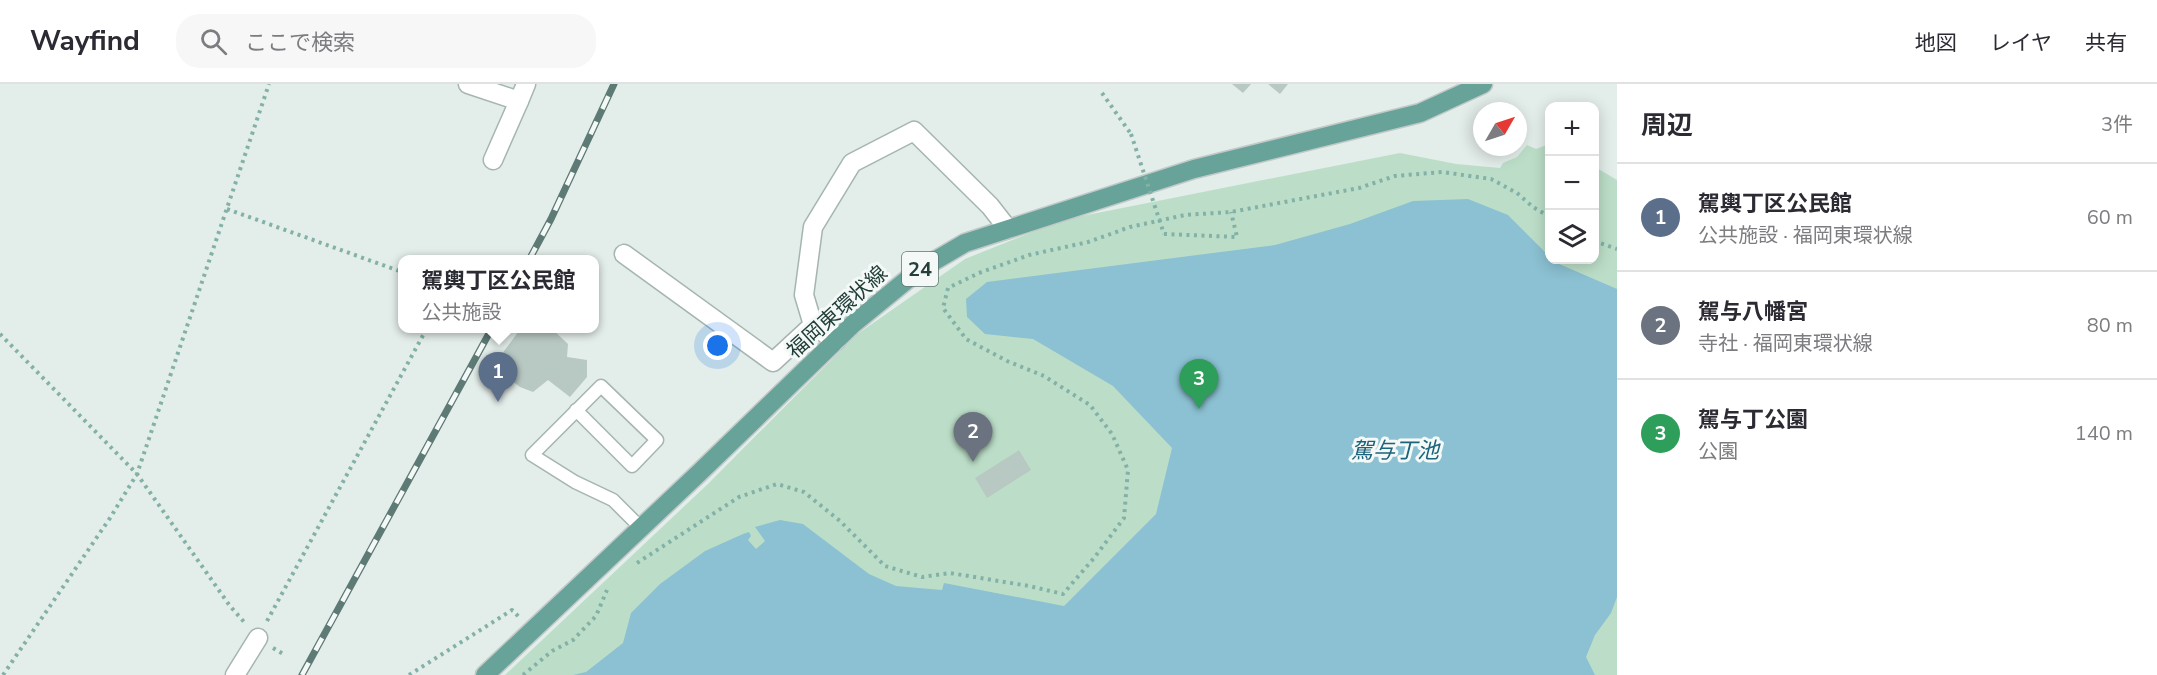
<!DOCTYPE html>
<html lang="ja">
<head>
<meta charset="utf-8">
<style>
  body { margin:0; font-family:"Nunito Sans","Noto Sans JP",sans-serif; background:#f7f7f7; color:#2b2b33 }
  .controls { position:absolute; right:18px; top:18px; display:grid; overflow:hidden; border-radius:12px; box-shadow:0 3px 15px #0003 }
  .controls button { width:54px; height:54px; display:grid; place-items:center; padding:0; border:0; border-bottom:2px solid #e1e1e2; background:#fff; color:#2b2b33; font:30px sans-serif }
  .compass { position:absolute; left:1473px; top:18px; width:54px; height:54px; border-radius:50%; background:#fff; box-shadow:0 3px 15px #0003; rotate:51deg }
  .you { position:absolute; left:718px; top:262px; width:21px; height:21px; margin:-15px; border:4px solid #fff; border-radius:50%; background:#1a73e8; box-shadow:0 0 0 9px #1a73e833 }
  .badge { display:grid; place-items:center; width:39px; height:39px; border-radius:50%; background:#855845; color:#fff; font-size:20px; font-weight:700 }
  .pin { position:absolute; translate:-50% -50px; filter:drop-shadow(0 2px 3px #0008) }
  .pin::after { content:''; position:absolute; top:32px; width:21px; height:18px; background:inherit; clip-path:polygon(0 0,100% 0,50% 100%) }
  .popup { position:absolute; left:398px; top:171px; width:201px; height:78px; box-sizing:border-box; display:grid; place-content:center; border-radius:12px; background:#fff; filter:drop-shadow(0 2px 4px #0005); font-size:20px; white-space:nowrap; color:#7c7c81 }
  .popup b { font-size:22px; color:#2b2b33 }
  .popup::after { content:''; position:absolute; left:50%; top:100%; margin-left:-12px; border:12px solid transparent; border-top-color:#fff }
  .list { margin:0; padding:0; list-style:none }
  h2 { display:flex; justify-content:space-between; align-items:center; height:78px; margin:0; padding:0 24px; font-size:26px }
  h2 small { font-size:20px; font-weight:400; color:#7c7c81 }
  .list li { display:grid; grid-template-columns:39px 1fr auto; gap:18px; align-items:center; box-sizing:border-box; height:108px; padding:0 24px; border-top:2px solid #e1e1e2 }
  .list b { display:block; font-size:22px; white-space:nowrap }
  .list p { margin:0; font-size:20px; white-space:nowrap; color:#7c7c81 }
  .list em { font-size:20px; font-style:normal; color:#7c7c81 }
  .icon { flex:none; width:33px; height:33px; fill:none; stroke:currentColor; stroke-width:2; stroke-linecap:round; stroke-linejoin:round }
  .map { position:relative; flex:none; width:1617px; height:591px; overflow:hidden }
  header { display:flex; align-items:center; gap:36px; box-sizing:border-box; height:84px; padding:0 30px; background:#fff; border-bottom:2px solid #e1e1e2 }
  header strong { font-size:28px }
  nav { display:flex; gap:33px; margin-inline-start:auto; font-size:21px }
  .search { width:420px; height:54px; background:#f7f7f7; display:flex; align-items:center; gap:15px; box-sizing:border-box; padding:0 21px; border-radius:24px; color:#7c7c81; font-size:22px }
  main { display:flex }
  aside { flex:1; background:#fff }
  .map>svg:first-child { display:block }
  .green { fill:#bcdec8 }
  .water { fill:#8bc1d2 }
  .building { fill:#b8c8c3 }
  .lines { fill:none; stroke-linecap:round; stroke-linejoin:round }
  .lane-casing { stroke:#a5b5b1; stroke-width:15 }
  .street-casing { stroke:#a5b5b1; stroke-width:21 }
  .primary-casing { stroke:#c1c9c8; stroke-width:21 }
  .path { stroke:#83b1a7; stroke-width:4; stroke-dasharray:3 4.5; stroke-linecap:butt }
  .lane { stroke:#fff; stroke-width:12 }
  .street { stroke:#fff; stroke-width:18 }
  .primary { stroke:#67a399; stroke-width:18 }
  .rail-casing { stroke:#5d7a75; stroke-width:7 }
  .rail { stroke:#f4f9f7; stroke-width:4.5; stroke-dasharray:14; stroke-linecap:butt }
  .path-bridge { stroke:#83b1a7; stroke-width:4; stroke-dasharray:3 4.5; stroke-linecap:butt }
  .labels { text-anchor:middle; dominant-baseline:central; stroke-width:6; stroke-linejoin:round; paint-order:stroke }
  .shield { fill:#f4f9f7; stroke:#617773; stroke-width:1.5 }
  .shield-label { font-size:20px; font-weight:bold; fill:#223f3a }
  .street-label { font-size:21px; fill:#223f3a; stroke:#f4f9f7 }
  .water-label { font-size:22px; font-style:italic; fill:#1c637c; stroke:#f4f9f7 }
</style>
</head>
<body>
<header>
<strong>Wayfind</strong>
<div class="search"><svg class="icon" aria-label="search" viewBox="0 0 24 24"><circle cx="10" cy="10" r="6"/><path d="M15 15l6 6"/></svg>ここで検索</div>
<nav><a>地図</a><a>レイヤ</a><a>共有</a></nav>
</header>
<main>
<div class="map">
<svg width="1617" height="591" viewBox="0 0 1617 591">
  <rect width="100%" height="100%" fill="#e3ede9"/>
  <polygon class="green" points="1549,60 1550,176 1594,176 1595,83 1617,96 1617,591 505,591 708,400 856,251 965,175 1062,136 1400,69 1456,80 1500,84 1503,79 1517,73 1527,61 1536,65"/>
  <polygon class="water" points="1468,115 1508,131 1549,172 1550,176 1617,205 1617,513 1611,529 1595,551 1586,573 1595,591 573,591 586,588 623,559 631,529 660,500 705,467 743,450 749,448 751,452 748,456 756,465 765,457 755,443 780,436 803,440 869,490 896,502 942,506 944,499 1064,522 1156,430 1172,364 1113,302 1033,255 985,250 967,233 966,215 987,198 1275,161 1350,140 1413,117"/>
  <g class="building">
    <polygon points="1232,0 1251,0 1243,9"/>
    <polygon points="1268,0 1288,0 1280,10"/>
    <polygon points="521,244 551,244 568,260 567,273 587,276 587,293 570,313 548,296 533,308 520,303 498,286 499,274"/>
    <polygon points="1019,366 1031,386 987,414 975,394"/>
  </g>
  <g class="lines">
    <defs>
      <polyline id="lane" points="576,326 632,382 657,356 601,302 532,371 575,398 613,416 641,444"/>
      <g id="street">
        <polyline points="468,0 519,17 526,0"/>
        <polyline points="493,76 519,17"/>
        <polyline points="624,170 773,278 813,241"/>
        <polyline points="836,257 813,241 804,211 813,143 852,79 914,47 990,122 1008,145"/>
        <polyline points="235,591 258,554"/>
      </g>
      <polyline id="primary" points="485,591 699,389 853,240 919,186 965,159 1194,85 1420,29 1483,0"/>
    </defs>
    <use href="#lane" class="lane-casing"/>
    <use href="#street" class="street-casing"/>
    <use href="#primary" class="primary-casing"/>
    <g class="path">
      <polyline points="1102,9 1131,50"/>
      <polyline points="227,125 402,188"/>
      <polyline points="1164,150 1237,153 1231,128"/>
      <polyline points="1594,157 1617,165"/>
      <polyline points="0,250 137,390 230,522 245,539"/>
      <polyline points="637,479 739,413 777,400 804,408 840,437 885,482 922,493 950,489 1029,502 1063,510 1094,474 1124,434 1128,386 1112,350 1090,321 1044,292 1007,277 966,255 943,224 948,204 979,189 1029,171 1088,158 1130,143 1185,131 1231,128 1359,104 1395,92 1442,88 1491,95 1517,109 1533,123 1550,133"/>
      <polyline points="267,537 427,244"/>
      <polyline points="273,564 285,571"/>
      <polyline points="3,591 110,434 137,390 269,0"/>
      <polyline points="409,591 512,526 519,533"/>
      <polyline points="523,591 552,567 573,556 596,532 607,506"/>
    </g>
    <use href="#lane" class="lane"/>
    <use href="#street" class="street"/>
    <use href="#primary" class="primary"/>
    <defs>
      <g id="rail">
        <polyline points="529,176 551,135 614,0"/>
        <polyline points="302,591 492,244"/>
      </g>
    </defs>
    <use href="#rail" class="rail-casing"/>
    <use href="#rail" class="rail"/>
    <polyline class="path-bridge" points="1131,50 1164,150"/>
  </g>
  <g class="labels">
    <rect class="shield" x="902" y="168" width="36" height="34" rx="4.5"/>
    <g class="shield-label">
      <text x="920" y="185">24</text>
    </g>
    <g class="street-label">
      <text transform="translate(837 228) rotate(-42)">福岡東環状線</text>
    </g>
    <g class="water-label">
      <text x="1395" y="367">駕与丁池</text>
    </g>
  </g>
</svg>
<div class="controls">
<button>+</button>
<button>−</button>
<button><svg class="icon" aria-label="layers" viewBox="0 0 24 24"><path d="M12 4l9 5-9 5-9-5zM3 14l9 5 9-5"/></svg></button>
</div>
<svg class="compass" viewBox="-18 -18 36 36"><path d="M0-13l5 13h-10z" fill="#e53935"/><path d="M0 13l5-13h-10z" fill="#7c7c81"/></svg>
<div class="you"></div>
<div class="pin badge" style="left:498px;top:318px;background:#5c6f8a">1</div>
<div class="popup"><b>駕輿丁区公民館</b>公共施設</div>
<div class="pin badge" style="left:973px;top:378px;background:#6b7280">2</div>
<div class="pin badge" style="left:1199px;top:325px;background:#2e9e5b">3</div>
</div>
<aside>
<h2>周辺<small>3件</small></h2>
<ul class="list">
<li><span class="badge" style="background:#5c6f8a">1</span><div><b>駕輿丁区公民館</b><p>公共施設 · 福岡東環状線</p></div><em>60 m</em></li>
<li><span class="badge" style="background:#6b7280">2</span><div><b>駕与八幡宮</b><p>寺社 · 福岡東環状線</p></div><em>80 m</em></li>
<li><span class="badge" style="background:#2e9e5b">3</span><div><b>駕与丁公園</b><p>公園</p></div><em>140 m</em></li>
</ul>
</aside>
</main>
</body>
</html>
